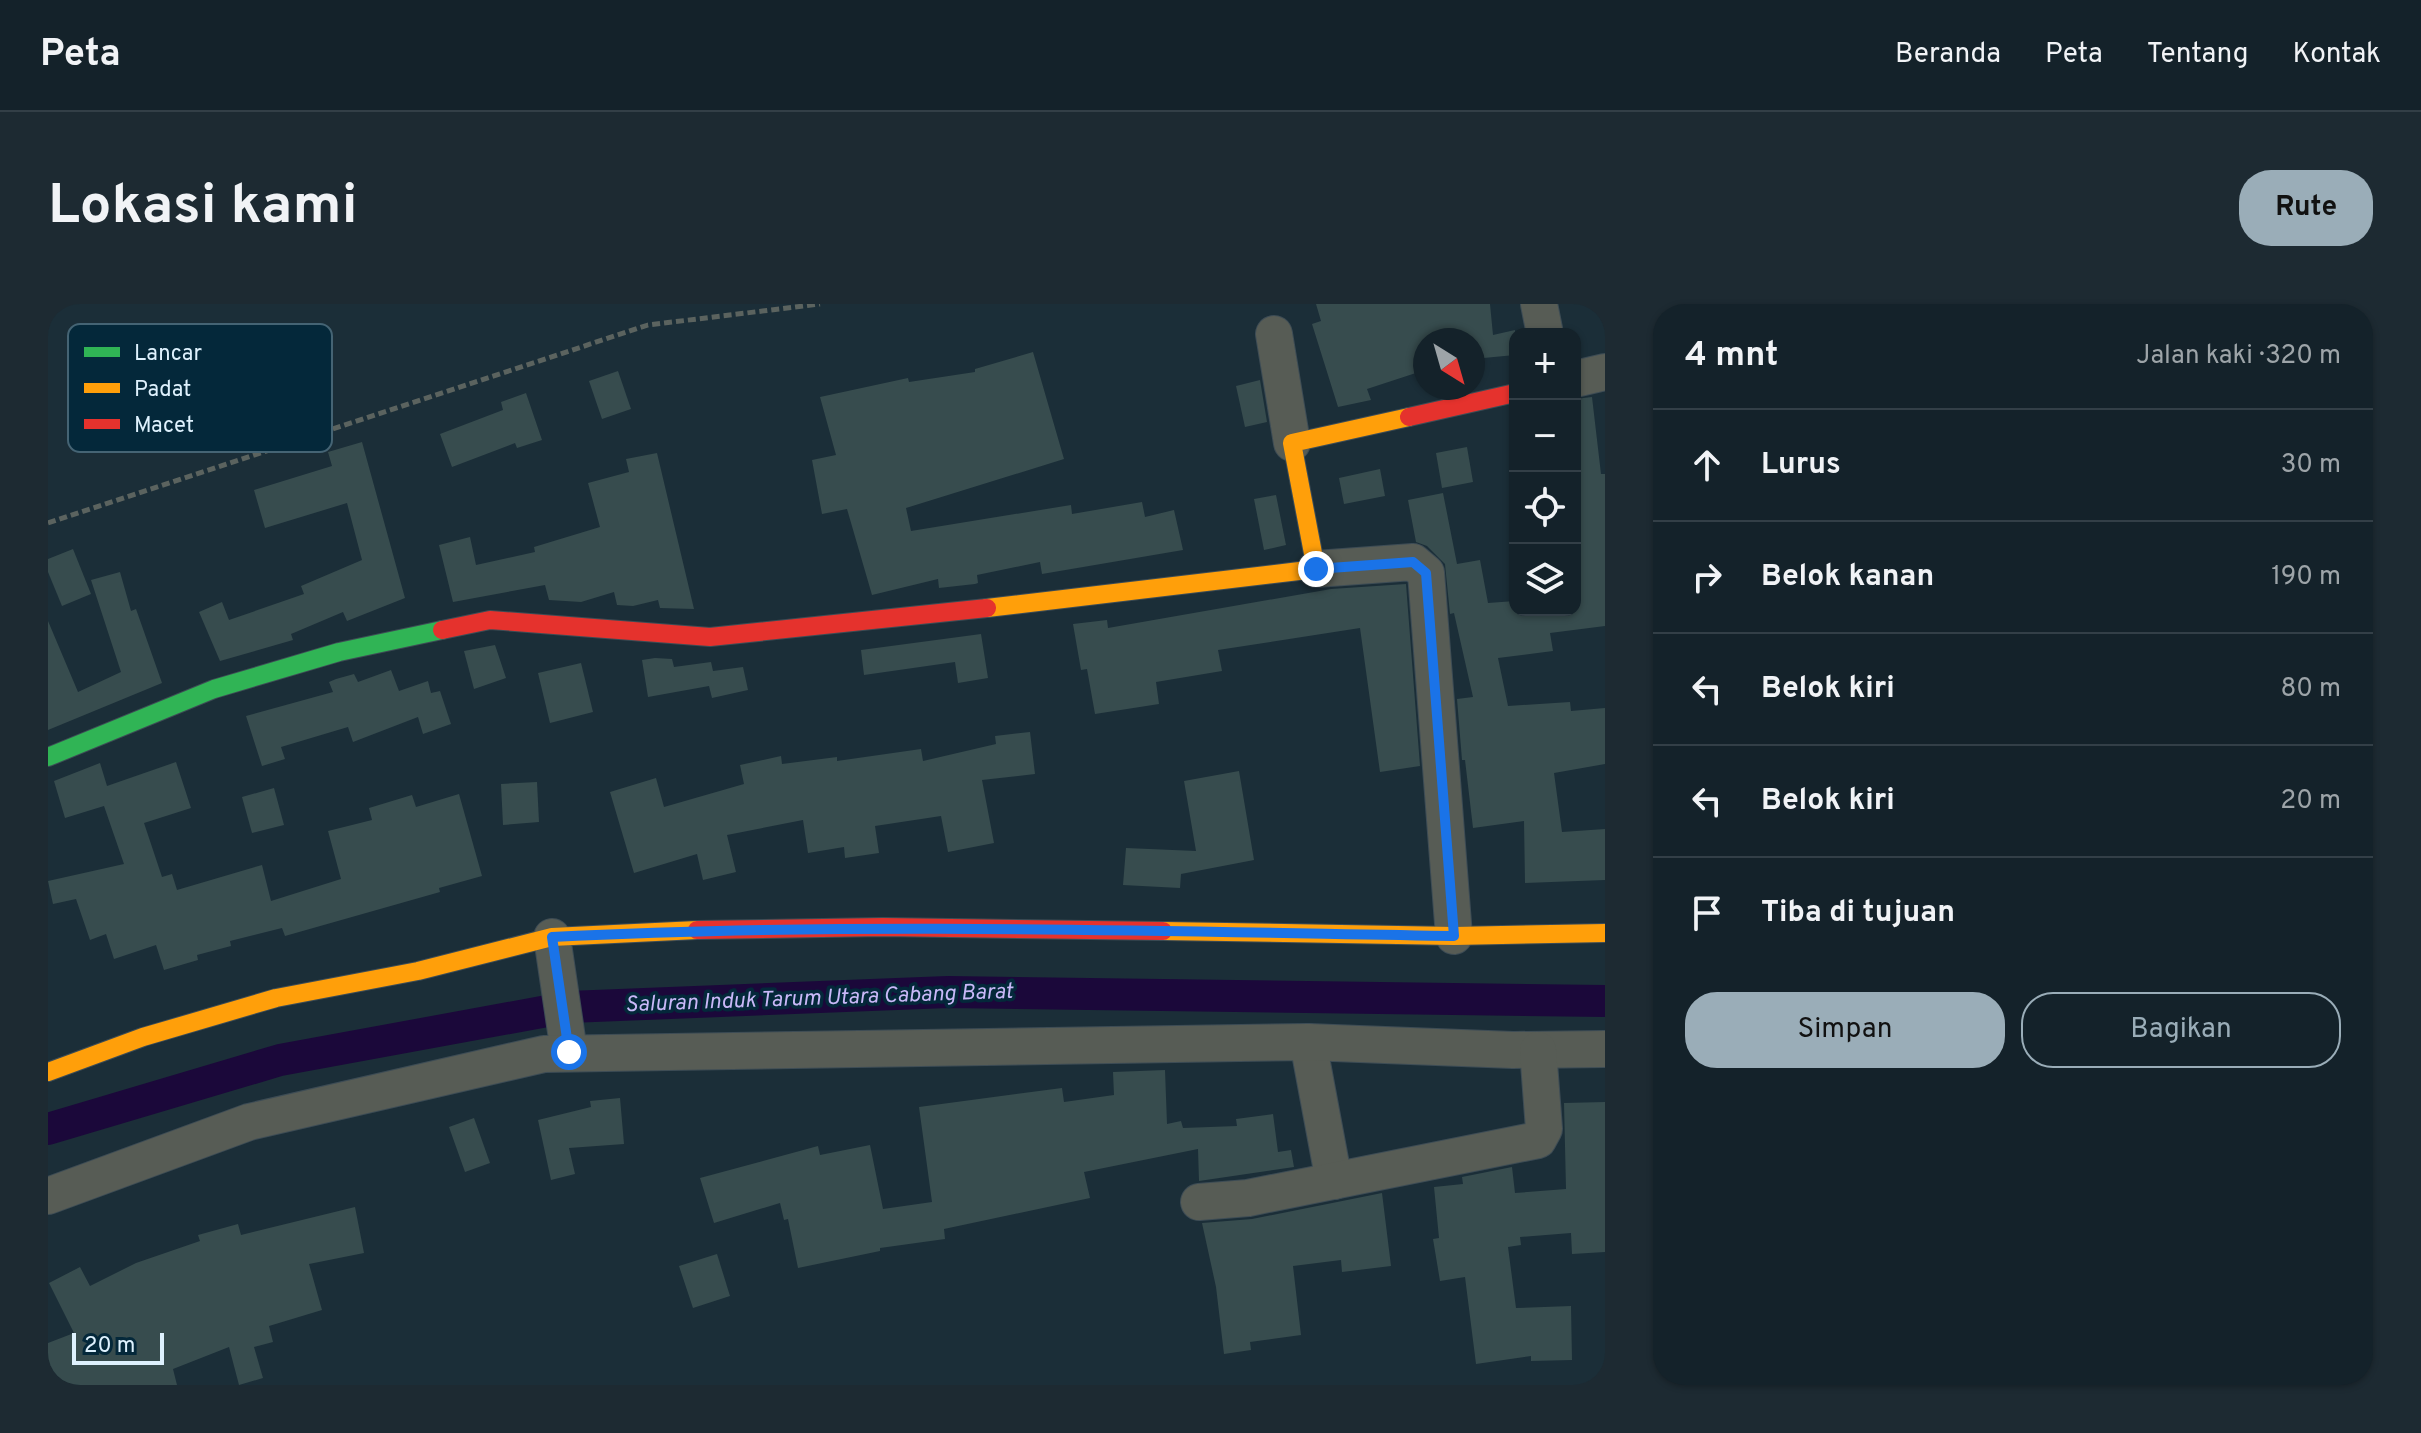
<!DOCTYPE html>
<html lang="id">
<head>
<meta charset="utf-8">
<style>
  body { margin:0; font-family:Overpass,sans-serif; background:#1d2a32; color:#f1f3f6 }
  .controls { position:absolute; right:24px; top:24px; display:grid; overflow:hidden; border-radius:16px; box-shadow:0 2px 6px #0004 }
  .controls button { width:72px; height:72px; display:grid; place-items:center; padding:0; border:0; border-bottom:2px solid #333f47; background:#14222a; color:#f1f3f6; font:40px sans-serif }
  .compass { position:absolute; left:1365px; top:24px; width:72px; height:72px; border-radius:50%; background:#14222a; box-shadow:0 2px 6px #0004; rotate:143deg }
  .scale { position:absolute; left:24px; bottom:20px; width:92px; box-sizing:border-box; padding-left:8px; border:4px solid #def1fd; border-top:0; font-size:22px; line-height:28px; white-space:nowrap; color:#def1fd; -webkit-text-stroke:6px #04283a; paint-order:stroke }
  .stop { position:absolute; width:24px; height:24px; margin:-18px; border:6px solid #1a73e8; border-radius:50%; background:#fff }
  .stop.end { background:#1a73e8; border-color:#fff; box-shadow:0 2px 8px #0008 }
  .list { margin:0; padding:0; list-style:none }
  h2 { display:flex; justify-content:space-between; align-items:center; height:104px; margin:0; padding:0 32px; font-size:34px }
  h2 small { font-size:26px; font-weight:400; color:#9da4a8 }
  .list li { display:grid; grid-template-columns:52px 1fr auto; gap:24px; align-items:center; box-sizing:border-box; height:112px; padding:0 32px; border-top:2px solid #333f47 }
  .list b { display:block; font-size:30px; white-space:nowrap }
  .list em { font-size:26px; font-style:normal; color:#9da4a8 }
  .actions { display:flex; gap:16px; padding:24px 32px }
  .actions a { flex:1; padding:18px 0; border:2px solid #9aadb8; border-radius:32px; text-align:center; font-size:28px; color:#9aadb8 }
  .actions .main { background:#9aadb8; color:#111 }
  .icon { flex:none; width:44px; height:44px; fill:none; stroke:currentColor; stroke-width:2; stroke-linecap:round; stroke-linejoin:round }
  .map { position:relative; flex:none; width:1557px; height:1081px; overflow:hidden; border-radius:32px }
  header { display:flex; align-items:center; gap:48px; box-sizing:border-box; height:112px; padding:0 40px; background:#14222a; border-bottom:2px solid #333f47 }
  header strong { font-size:38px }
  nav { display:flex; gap:44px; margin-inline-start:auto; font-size:28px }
  .intro { display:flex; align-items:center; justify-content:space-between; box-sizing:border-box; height:192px; padding:0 48px }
  h1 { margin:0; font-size:56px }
  .button { padding:20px 36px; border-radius:32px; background:#9aadb8; color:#111; font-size:28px; font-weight:700 }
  main { display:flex; gap:48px; padding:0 48px }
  aside { flex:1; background:#14222a; border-radius:32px; box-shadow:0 2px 6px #0004 }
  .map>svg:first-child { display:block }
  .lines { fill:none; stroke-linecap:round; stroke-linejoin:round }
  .canal { stroke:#1b083a; stroke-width:32 }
  .building { fill:#374c4e }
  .street-casing { stroke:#3d4c55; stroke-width:38 }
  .fast-casing { stroke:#3d4c55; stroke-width:20 }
  .slow-casing { stroke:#3d4c55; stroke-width:20 }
  .jam-casing { stroke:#3d4c55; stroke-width:20 }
  .path { stroke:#5b635f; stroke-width:5; stroke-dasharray:8 4; stroke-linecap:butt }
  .street { stroke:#575c55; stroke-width:36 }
  .fast { stroke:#30b455; stroke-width:18 }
  .slow { stroke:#ff9f0a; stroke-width:18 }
  .jam { stroke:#e5322d; stroke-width:18 }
  .route { stroke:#1a73e8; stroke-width:10 }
  .labels { text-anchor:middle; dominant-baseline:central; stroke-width:7; stroke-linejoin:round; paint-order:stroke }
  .water-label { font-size:22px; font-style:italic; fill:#c9b8f8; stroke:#04283a }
  .key { fill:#04283a; stroke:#456474; stroke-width:2 }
  .key-label { font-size:22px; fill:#def1fd }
</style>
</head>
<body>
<header>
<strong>Peta</strong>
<nav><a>Beranda</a><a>Peta</a><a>Tentang</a><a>Kontak</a></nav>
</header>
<div class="intro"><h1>Lokasi kami</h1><a class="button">Rute</a></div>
<main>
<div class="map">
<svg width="1557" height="1081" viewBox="0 0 1557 1081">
  <rect width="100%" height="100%" fill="#1b2e38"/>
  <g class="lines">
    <polyline class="canal" points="0,825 232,756 521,703 900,688 1557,697"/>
  </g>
  <g class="building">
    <polygon points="1268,0 1442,0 1445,31 1467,26 1467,51 1425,55 1425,36 1377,36 1377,66 1319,85 1323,96 1290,103 1264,20 1273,17"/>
    <polygon points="985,48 1016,155 858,204 863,227 1023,201 1024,210 1094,198 1097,213 1126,206 1135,246 994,270 992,258 929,271 930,279 927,280 891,284 890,275 824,291 799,205 774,210 764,156 788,151 772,93 860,74 861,78 927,68 927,65"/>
    <polygon points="570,67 583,105 554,115 541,77"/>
    <polygon points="1212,76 1219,118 1197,123 1188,82"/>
    <polygon points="478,89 494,136 469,144 467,139 404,163 392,130 455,106 453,98"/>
    <polygon points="1544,93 1553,170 1557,170 1557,322 1502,329 1505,347 1450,354 1460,402 1522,398 1523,407 1557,404 1557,460 1506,469 1514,528 1557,525 1557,576 1477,579 1476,517 1425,524 1417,456 1414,456 1409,395 1425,393 1406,309 1402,310 1397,260 1379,242 1368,238 1360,196 1395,189 1409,260 1432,256 1440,299 1467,297 1467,306 1527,306 1527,95"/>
    <polygon points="314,138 357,294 299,317 295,308 243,330 245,336 172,357 151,308 174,298 181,316 256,290 253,282 314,256 299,199 217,224 206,186 284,162 280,148"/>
    <polygon points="1419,143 1425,178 1394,184 1388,149"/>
    <polygon points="609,149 646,305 612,304 610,296 585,302 569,301 566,288 533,298 501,296 497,281 405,298 391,241 422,233 428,261 487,248 486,243 552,223 540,179 581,168 578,155"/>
    <polygon points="1332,165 1337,192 1296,200 1291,174"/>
    <polygon points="1228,191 1238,241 1216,246 1206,195"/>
    <polygon points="25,245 43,290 14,302 0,268 0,255"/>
    <polygon points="72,268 83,307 88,305 114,379 0,426 0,317 30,388 73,368 43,276"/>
    <polygon points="1358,280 1372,462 1332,468 1312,324 1170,346 1174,367 1108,378 1111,400 1047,410 1039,365 1033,366 1025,320 1059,316 1060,324 1283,285"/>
    <polygon points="933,330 940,374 910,379 907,358 816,371 813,346"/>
    <polygon points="447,341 458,374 426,385 416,347"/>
    <polygon points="607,354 624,355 626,363 663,358 665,367 695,363 700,386 664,394 661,382 600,393 594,356"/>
    <polygon points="533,359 545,408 502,419 490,369"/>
    <polygon points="343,366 351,387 380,377 383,389 392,387 403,420 375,430 370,413 305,438 300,423 233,443 237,455 214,462 198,412 285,388 281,378 288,375 306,370 310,378"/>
    <polygon points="982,428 987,470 934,476 946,539 900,548 893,512 827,522 831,549 797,554 796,543 760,549 755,516 679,531 688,568 655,576 649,550 586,569 562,488 608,474 616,503 696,480 692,461 733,452 734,460 789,453 789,457 873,445 875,457 948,440 947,432"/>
    <polygon points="128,458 143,504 96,519 114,573 124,570 129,586 214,561 223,597 293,575 280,527 324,516 321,504 364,491 368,503 411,490 434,572 391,584 392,588 237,632 234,624 182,637 183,642 149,651 150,656 116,666 108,641 66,655 58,630 42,636 28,595 5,600 0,577 76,560 56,502 17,514 6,477 52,459 59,482"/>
    <polygon points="1191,467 1206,556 1133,570 1132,584 1075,581 1078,544 1148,547 1136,477"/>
    <polygon points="489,478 491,518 455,521 453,480"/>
    <polygon points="226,484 236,521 204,529 194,493"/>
    <polygon points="1117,766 1119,820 1133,817 1135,824 1189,822 1188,815 1225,810 1230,848 1243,846 1246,863 1151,877 1150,845 1036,868 1042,894 896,925 897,935 832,944 832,947 750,964 740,915 736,916 732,899 666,919 652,874 770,842 772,851 822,841 835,905 884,898 871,803 1014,784 1016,798 1066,791 1065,768"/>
    <polygon points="572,794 576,840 521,844 527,870 503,876 490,816 543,803 542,797"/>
    <polygon points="1557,798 1557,948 1524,950 1523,929 1472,933 1473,941 1460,943 1468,1004 1523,1002 1524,1056 1483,1057 1483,1052 1428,1060 1417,973 1392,977 1385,935 1391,934 1386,883 1415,880 1414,873 1464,863 1467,889 1518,885 1516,799"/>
    <polygon points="426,814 442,859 417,868 401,823"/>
    <polygon points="1334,889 1343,962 1294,968 1293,956 1245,962 1253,1031 1202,1038 1203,1046 1176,1050 1168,983 1154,919 1204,915"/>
    <polygon points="307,903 316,949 261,960 274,1006 221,1022 225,1038 206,1043 215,1074 191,1081 181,1043 125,1065 129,1081 0,1081 0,1039 26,1029 1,979 32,963 42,982 88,959 152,937 150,931 190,920 193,931"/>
    <polygon points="669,950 682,992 645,1004 631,962"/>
  </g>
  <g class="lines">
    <defs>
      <g id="street">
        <polyline points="1491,0 1497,30"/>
        <polyline points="1226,30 1244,139"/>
        <polyline points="1527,75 1557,68"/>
        <polyline points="1268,265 1365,258 1378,269 1406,632"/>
        <polyline points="504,633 521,748"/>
        <polyline points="1260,738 1286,877"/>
        <polyline points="0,892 201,818 496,750 1260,738 1465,746 1557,745"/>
        <polyline points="1151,898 1200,894 1490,836 1496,825 1490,746"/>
      </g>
      <polyline id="fast" points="0,453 166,385 291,348 394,326"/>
      <g id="slow">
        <polyline points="939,304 1268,265 1244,139 1361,113"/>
        <polyline points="1115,627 1406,632 1557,629"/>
        <polyline points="0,768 95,733 228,694 370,667 504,633 649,626"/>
      </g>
      <g id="jam">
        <polyline points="1361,113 1467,89"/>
        <polyline points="394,326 442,316 662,333 939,304"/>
        <polyline points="649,626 835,623 1115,627"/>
      </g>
    </defs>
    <use href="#street" class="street-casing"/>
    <use href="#fast" class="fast-casing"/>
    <use href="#slow" class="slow-casing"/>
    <use href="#jam" class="jam-casing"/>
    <polyline class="path" points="0,219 600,21 772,0"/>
    <use href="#street" class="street"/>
    <use href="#fast" class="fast"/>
    <use href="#slow" class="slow"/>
    <use href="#jam" class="jam"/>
  </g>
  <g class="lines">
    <path class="route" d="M521 748 504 633C804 618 1105 627 1406 632L1378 269 1365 258 1268 265"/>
  </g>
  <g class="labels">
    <g class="water-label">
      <text transform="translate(771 695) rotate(-2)">Saluran Induk Tarum Utara Cabang Barat</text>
    </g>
  </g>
  <rect x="20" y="20" width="264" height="128" rx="12" class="key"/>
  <rect x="36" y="43" width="36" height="10" fill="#30b455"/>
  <rect x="36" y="79" width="36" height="10" fill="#ff9f0a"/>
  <rect x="36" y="115" width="36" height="10" fill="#e5322d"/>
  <g class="key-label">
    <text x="86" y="56">Lancar</text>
    <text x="86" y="92">Padat</text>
    <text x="86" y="128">Macet</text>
  </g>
</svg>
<div class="controls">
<button>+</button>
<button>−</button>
<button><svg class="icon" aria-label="locate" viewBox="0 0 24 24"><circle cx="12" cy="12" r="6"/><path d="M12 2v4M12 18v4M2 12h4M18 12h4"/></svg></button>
<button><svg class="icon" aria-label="layers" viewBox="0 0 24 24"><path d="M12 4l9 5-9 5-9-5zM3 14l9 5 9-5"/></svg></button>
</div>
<svg class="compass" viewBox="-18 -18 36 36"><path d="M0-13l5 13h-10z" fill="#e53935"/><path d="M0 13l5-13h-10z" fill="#9da4a8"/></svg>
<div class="scale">20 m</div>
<div class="stop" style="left:521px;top:748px"></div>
<div class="stop end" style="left:1268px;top:265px"></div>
</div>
<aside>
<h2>4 mnt<small>Jalan kaki · 320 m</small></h2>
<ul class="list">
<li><svg class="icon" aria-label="ahead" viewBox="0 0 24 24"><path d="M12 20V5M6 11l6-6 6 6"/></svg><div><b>Lurus</b></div><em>30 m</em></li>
<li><svg class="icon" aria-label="right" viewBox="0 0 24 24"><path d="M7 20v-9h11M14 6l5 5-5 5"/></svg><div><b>Belok kanan</b></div><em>190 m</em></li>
<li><svg class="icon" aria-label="left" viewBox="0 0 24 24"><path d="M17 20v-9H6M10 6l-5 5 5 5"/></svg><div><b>Belok kiri</b></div><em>80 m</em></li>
<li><svg class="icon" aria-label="left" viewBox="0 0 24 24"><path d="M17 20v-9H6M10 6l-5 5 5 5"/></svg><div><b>Belok kiri</b></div><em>20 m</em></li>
<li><svg class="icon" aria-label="arrive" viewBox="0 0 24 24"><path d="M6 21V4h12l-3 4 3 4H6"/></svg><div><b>Tiba di tujuan</b></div></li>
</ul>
<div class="actions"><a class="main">Simpan</a><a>Bagikan</a></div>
</aside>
</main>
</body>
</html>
